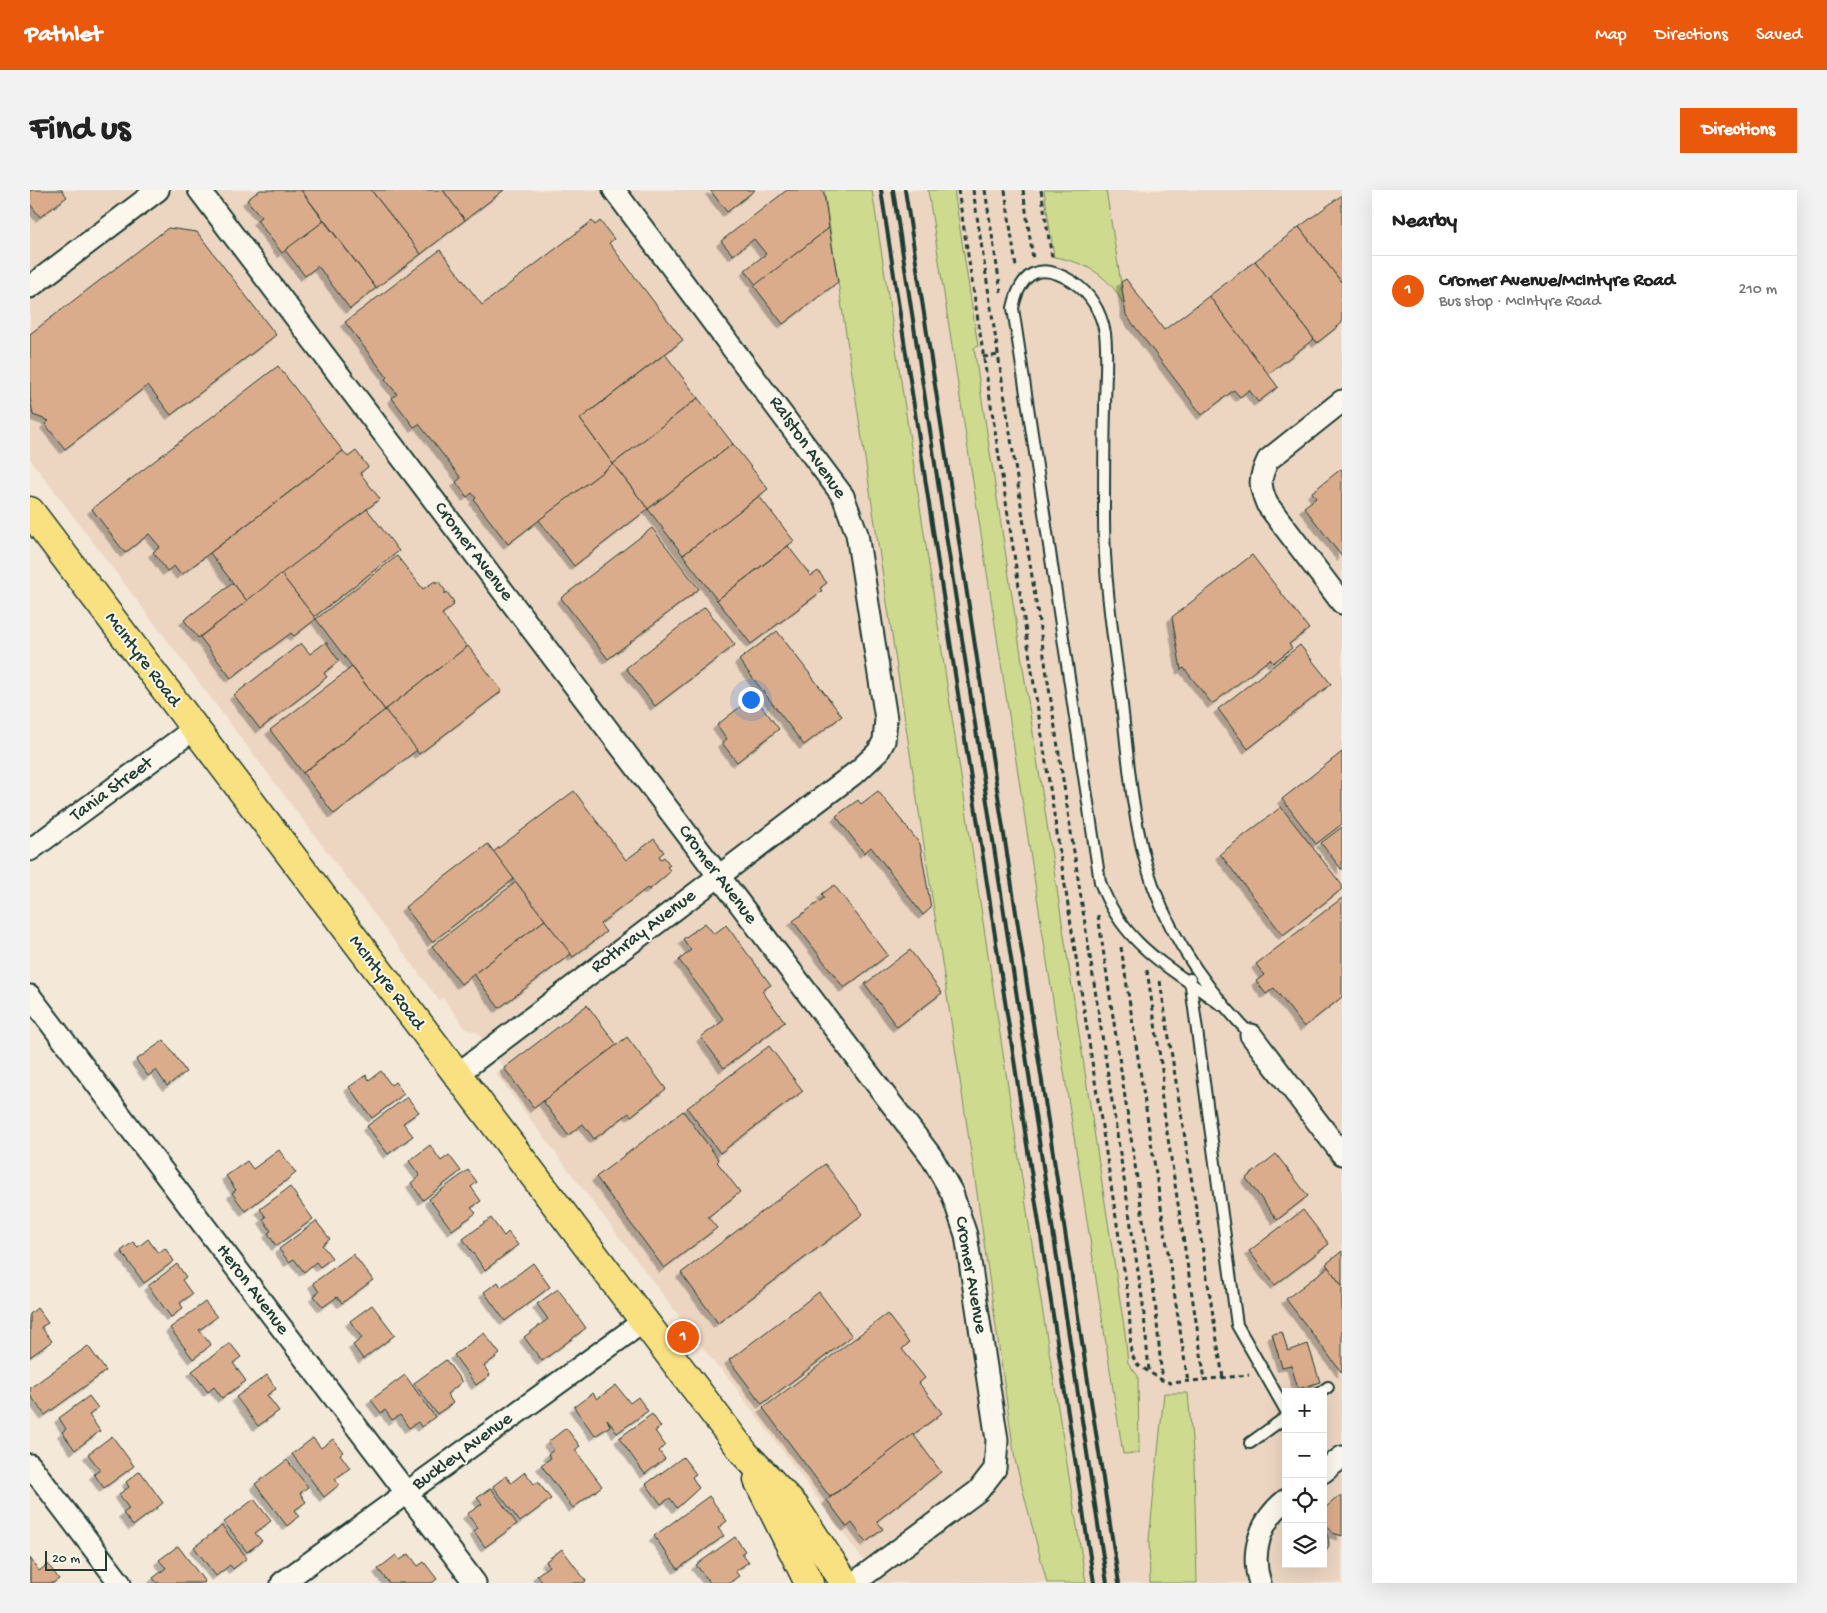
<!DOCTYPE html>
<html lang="en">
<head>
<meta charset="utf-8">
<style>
  body { margin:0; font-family:"Gochi Hand",sans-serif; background:#f2f2f2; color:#222 }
  .controls { position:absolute; right:15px; bottom:15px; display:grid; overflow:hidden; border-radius:0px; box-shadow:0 5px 20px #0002 }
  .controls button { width:45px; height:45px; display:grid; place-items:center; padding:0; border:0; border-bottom:1px solid #e0e0e0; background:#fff; color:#222; font:25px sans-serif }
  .scale { position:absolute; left:15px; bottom:12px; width:62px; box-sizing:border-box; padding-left:5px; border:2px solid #1f3d34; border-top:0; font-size:14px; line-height:18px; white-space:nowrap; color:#1f3d34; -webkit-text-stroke:4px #fbf7ec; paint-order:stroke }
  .you { position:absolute; left:720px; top:509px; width:18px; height:18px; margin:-12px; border:4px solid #fff; border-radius:50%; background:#1a73e8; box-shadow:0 0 0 8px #1a73e833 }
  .badge { display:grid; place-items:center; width:32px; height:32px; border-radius:50%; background:#ea580c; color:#fff; font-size:16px; font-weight:700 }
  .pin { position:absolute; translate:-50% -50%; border:2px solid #fff; box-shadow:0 1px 5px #0006 }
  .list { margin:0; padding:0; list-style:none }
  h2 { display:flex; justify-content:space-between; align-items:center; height:65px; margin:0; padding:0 20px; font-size:21px }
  h2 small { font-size:16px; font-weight:400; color:#767676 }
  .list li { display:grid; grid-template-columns:32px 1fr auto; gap:15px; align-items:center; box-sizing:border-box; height:70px; padding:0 20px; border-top:1px solid #e0e0e0 }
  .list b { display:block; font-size:19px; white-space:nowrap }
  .list p { margin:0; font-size:16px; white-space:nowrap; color:#767676 }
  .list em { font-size:16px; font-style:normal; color:#767676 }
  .icon { flex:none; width:28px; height:28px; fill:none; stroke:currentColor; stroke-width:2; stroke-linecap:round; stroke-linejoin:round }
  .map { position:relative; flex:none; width:1312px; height:1393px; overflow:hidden; border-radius:0px }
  header { display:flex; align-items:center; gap:30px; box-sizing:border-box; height:70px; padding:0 25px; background:#ea580c; color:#fff }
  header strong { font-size:24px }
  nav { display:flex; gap:28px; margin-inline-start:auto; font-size:18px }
  .intro { display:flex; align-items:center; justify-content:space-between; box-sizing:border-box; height:120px; padding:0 30px }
  h1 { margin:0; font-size:35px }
  .button { padding:12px 22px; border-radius:0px; background:#ea580c; color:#fff; font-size:18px; font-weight:700 }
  main { display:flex; gap:30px; padding:0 30px }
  aside { flex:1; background:#fff; border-radius:0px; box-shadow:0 5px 20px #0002 }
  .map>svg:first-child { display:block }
  .built { fill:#ecd6c2; fill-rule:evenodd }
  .green { fill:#cedb8e; stroke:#768c61 }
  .building { fill:#daac8b; stroke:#1f3d34; filter:url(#shadow) }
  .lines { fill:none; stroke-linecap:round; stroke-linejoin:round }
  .service-casing { stroke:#1f3d34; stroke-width:14 }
  .minor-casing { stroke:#1f3d34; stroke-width:25 }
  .primary-casing { stroke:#1f3d34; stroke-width:31 }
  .path { stroke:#1f3d34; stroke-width:3; stroke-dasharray:5 4; stroke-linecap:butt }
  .service { stroke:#fbf7ec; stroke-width:10 }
  .minor { stroke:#fbf7ec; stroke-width:21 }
  .primary { stroke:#f9e181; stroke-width:28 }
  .rail { stroke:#1f3d34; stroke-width:4 }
  .labels { text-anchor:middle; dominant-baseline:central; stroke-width:4; stroke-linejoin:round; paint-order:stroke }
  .street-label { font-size:19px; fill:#1f3d34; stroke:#fbf7ec }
</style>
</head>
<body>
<header>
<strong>Pathlet</strong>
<nav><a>Map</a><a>Directions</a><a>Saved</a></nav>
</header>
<div class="intro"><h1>Find us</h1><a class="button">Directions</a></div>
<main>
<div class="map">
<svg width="1312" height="1393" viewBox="0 0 1312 1393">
  <defs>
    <filter id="shadow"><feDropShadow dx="-4.5" dy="4.5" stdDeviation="0" flood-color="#0004"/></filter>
  </defs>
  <rect width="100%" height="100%" fill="#f4e8d9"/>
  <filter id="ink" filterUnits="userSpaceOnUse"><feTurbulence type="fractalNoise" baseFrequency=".02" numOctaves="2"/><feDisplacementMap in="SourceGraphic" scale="10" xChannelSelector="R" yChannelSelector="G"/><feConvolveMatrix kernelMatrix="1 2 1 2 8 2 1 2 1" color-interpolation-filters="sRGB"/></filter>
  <g filter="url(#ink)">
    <g class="built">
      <polygon points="0,0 794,0 944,982 1017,1393 850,1393 691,1178 689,1179 466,884 474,878 447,842 436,839 413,808 409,810 0,269"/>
      <path d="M842 0H898L1093 1264 910 0H1077L1094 106 1077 0H1312V1393H1126L1119 1356 1120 1393H1056L1001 1048ZM1256 1202H1293V1374H1256Z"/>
    </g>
    <g class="green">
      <polygon points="794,0 842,0 1001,1048 1056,1393 1017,1393 985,1270 944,982"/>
      <polygon points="898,0 924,0 948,156 944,158 1095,1143 1098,1173 1108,1186 1109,1263 1093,1264"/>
      <path d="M1014 0H1076L1095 118C1082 87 1056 72 1024 67Z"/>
      <polygon points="1134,1203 1158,1203 1164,1273 1167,1393 1120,1393 1119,1350"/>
    </g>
    <g class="building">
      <polygon points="0,0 32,0 37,7 10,27 0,14"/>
      <polygon points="230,0 271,0 294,31 252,63 227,30 231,27 217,10"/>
      <polygon points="271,0 341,0 391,64 346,98"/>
      <polygon points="341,0 413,0 435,30 391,64"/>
      <polygon points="413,0 474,0 435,30"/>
      <polygon points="680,0 725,0 697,22"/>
      <polygon points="757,0 791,0 794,4 799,38 726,95 715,80 736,64 724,49 703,65 691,51"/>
      <polygon points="1312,5 1312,93 1269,37"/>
      <polygon points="294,31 346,98 320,119 288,76 275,86 255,60"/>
      <polygon points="562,31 565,35 570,31 584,49 579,53 653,150 550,229 583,274 478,354 444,310 446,308 442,303 437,307 426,292 431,288 389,234 384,237 362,208 367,204 355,189 357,187 315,132 410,60 452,115"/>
      <polygon points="1269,37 1312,93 1312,133 1287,153 1225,71"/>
      <polygon points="138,38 167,42 246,145 141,225 118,195 35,259 15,234 19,231 3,225 0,208 0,144"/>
      <polygon points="799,38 808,92 753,134 724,96"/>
      <polygon points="1225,71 1284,149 1238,184 1179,106"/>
      <polygon points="1096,89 1134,140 1179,106 1248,197 1228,212 1219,200 1210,207 1204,200 1172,225 1096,125 1091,92"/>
      <polygon points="635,164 668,208 583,274 550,229"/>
      <polygon points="248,176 313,261 151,385 144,376 137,381 123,362 130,357 119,344 95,363 62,319"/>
      <polygon points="668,208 703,254 618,319 583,274"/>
      <polygon points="703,254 738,299 653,365 618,319"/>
      <polygon points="313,261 318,267 326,261 338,277 330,283 350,309 217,411 180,363"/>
      <polygon points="583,274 618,319 544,376 509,330"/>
      <polygon points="1311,279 1312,281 1312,367 1274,317 1286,308 1282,302"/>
      <polygon points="729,306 764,351 687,410 653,365"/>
      <polygon points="337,319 369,361 284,427 251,384"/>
      <polygon points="622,338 669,399 578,469 531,408"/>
      <polygon points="758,356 781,386 788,381 797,393 790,398 792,401 721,454 687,410"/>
      <polygon points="1222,365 1279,439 1259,454 1262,458 1243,473 1240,469 1182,514 1154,478 1151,480 1142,427"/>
      <polygon points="367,366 393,399 405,391 406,393 408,391 415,400 415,404 417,402 424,412 422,413 424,415 412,424 437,457 355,520 286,429"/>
      <polygon points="251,384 286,429 264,446 261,443 201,488 170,447"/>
      <polygon points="203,393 217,411 168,448 154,430"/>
      <polygon points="675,417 705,455 625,516 596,478"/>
      <polygon points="747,441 812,526 774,555 709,470"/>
      <polygon points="296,452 309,471 294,483 297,487 230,539 204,505 271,453 280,464"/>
      <polygon points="1270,455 1301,494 1218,559 1188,519"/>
      <polygon points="438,456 472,501 389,564 355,520"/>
      <polygon points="322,477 355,520 273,583 240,540"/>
      <polygon points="724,506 749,539 707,572 692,553 697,549 687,535"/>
      <polygon points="355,520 387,560 304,624 273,583"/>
      <polygon points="1312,562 1312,634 1286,654 1252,609"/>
      <polygon points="544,601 596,670 624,649 634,662 629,666 631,669 634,667 640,675 637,677 641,681 619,700 617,698 570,734 576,742 543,767 463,662"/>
      <polygon points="848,601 890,654 901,718 893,725 841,657 834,663 806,626 828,610 831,614"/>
      <polygon points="1251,617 1312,695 1312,699 1253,745 1190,664"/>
      <polygon points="1312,637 1312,680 1291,653"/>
      <polygon points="458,654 484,689 402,752 375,717"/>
      <polygon points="486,692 515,730 431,794 402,756"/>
      <polygon points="804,695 858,765 814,798 763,731 794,708 792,704"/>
      <polygon points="1312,708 1312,807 1274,837 1244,798 1236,804 1226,791 1234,785 1226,774"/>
      <polygon points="515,730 541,764 469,818 444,784"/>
      <polygon points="675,733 684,744 696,735 741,795 732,801 755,832 694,878 671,847 694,830 649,770 661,760 653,749"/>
      <polygon points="880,760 912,803 867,837 835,794"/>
      <polygon points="557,815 587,855 504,918 474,878"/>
      <polygon points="597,847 636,899 601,926 599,923 564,949 553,934 538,945 513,911"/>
      <polygon points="134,850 156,882 137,896 126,880 118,886 106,870"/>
      <polygon points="739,856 773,901 690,963 657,918"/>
      <polygon points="351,881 361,895 365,892 374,904 342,928 319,897 336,885 339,890"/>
      <polygon points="377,907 389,922 373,933 383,946 358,964 337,936"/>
      <polygon points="653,921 689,970 687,972 710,1002 678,1027 687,1038 634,1078 566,987"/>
      <polygon points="400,955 411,971 419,965 431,981 393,1010 381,993 390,986 379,971"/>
      <polygon points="249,960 266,983 215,1021 202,1003 206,1000 196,986 217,971 223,979"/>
      <polygon points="1246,964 1278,1006 1247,1030 1216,988"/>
      <polygon points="795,974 833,1024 688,1133 651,1083"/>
      <polygon points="438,980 447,992 441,997 451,1011 441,1018 446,1023 422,1040 399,1009"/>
      <polygon points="260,997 283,1029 246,1056 238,1043 241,1041 233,1029 236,1027 230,1019"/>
      <polygon points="1273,1020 1299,1054 1245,1095 1219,1061"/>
      <polygon points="461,1028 474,1046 478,1042 488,1055 455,1080 433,1049"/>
      <polygon points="286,1031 300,1049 292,1055 302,1068 290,1077 286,1072 274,1082 264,1069 259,1072 249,1059"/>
      <polygon points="118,1049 128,1063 135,1058 144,1071 114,1093 91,1061 103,1052 108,1057"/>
      <polygon points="1312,1061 1312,1096 1296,1074"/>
      <polygon points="323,1064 343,1090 312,1113 307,1107 293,1117 284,1106 289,1102 283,1093"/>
      <polygon points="503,1073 520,1097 475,1131 454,1102 468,1092 471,1097"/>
      <polygon points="147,1074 156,1087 152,1090 162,1104 150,1113 153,1118 141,1127 118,1096"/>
      <polygon points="1298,1077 1312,1096 1312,1183 1256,1109"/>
      <polygon points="528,1099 556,1138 512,1171 494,1147 518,1129 507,1114"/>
      <polygon points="789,1102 822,1146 732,1214 699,1170"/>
      <polygon points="175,1112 187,1127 169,1140 181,1155 163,1169 140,1138"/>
      <polygon points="342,1115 365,1145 333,1169 323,1155 332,1148 320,1131"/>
      <polygon points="7,1118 18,1133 11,1137 22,1151 0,1167 0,1124"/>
      <polygon points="857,1124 879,1153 872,1159 895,1188 889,1193 912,1223 800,1307 733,1218"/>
      <polygon points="1252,1142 1258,1161 1278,1154 1290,1192 1268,1199 1261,1175 1252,1177 1242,1144"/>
      <polygon points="454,1143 470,1164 454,1176 460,1185 446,1195 424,1165"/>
      <polygon points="200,1153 211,1167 203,1173 216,1191 192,1208 184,1197 178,1202 162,1181"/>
      <polygon points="58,1156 76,1181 15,1225 0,1205 0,1198"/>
      <polygon points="416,1170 432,1192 417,1204 423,1213 407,1224 384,1193"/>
      <polygon points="237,1185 246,1199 237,1205 249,1221 228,1236 206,1207"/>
      <polygon points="375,1185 405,1227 391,1237 388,1232 379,1238 370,1225 362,1230 355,1220 351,1223 341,1210"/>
      <polygon points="586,1195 600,1213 608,1207 618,1221 587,1243 577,1229 580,1236 565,1246 544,1217 563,1203 567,1209"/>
      <polygon points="59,1206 68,1218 59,1225 70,1241 45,1260 32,1242 36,1239 29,1228"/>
      <polygon points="622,1224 631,1237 625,1241 635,1255 629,1261 635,1269 615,1284 589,1248"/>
      <polygon points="536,1238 550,1256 545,1260 572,1296 543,1318 511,1275 521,1268 518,1264 524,1260 518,1252"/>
      <polygon points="883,1244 911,1282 847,1331 853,1339 836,1352 822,1333 817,1337 797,1310"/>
      <polygon points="82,1246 104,1276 74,1298 64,1284 70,1280 58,1264"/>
      <polygon points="283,1248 291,1258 303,1249 313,1262 310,1264 320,1278 305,1289 309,1295 294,1307 262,1264"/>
      <polygon points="653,1267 666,1284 662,1287 669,1298 647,1318 640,1308 631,1314 616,1294"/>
      <polygon points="257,1270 278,1297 270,1303 276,1312 265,1320 269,1326 257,1336 225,1294"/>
      <polygon points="110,1281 133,1313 103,1336 93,1323 99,1319 89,1304 99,1297 96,1292"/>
      <polygon points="495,1282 504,1294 508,1292 521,1309 490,1332 463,1296 476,1286 481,1293"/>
      <polygon points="461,1298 487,1334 455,1357 444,1341 448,1338 437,1324 452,1314 447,1308"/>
      <polygon points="679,1306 697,1331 688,1338 694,1346 648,1379 624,1346"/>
      <polygon points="1308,1307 1312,1307 1312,1346 1303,1343 1294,1332 1296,1317"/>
      <polygon points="224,1309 241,1331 225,1343 232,1351 217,1362 194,1332"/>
      <polygon points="192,1336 217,1368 203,1379 200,1375 186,1386 164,1357"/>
      <polygon points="1293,1339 1298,1347 1299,1355 1293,1367"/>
      <polygon points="705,1347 715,1361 712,1363 719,1372 705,1381 709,1386 699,1393 680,1393 666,1375"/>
      <polygon points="148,1356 175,1392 174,1393 127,1393 123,1388 136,1378 129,1370"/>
      <polygon points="532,1359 556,1391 553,1393 513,1393 507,1385 519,1376 516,1371"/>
      <polygon points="379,1364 388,1376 394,1372 407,1389 402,1393 359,1393 348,1379 366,1365 370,1370"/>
      <polygon points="0,1368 9,1381 18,1374 29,1389 23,1393 0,1393"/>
    </g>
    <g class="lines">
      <defs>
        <g id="service">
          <polyline points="1160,789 1207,1135 1256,1221"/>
          <path d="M1191 815C1140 777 1093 756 1070 692L983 118C991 81 1011 71 1043 92 1061 104 1071 122 1075 143 1078 168 1075 194 1075 218 1074 255 1074 292 1074 329 1074 391 1084 453 1092 515 1098 568 1102 625 1117 677 1136 742 1174 797 1221 845"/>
          <polyline points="1291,1202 1298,1197"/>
          <polyline points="1220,1253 1256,1227"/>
        </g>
        <g id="minor">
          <polyline points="169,0 901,966 922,1003 936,1045 967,1250 965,1279 948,1301 824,1393"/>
          <polyline points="0,97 128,0"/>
          <path d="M1312 211 1238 270C1229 289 1229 295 1237 314L1312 413"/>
          <polyline points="0,660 164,539"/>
          <polyline points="0,806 445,1393"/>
          <polyline points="1221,845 1312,964"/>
          <polyline points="426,885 829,580 848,562 854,551 856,529 827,344 813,306 584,0"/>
          <polyline points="0,1275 90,1393"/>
          <polyline points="1293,1282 1312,1267"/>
          <polyline points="252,1393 614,1131"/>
          <path d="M1230 1393C1220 1363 1230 1330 1256 1310"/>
        </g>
        <g id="primary">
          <polyline points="0,321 715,1264 765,1317 815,1393"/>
          <polyline points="728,1290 779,1393"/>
        </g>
      </defs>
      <use href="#service" class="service-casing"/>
      <use href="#minor" class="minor-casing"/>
      <use href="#primary" class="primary-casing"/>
      <g class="path">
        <polyline points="928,0 1099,1112 1101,1164 1108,1175 1132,1190 1141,1193 1219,1185"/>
        <polyline points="943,0 1113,1114 1119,1181"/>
        <polyline points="955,0 971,102"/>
        <polyline points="975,0 986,77"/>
        <polyline points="993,0 1003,69"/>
        <polyline points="1011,0 1022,68"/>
        <polyline points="953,167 970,165"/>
        <polyline points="1068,725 1125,1110 1132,1190"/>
        <polyline points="1091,757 1158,1192"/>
        <polyline points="1117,780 1133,887 1131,903 1175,1190"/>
        <polyline points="1130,791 1193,1188"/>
      </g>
      <use href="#service" class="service"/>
      <use href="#minor" class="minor"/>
      <use href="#primary" class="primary"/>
      <g class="rail">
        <polyline points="851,0 1064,1393"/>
        <polyline points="863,0 1077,1393"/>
        <polyline points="875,0 1089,1393"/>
      </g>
    </g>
  </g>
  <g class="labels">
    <g class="street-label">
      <text transform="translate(777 258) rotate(55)">Ralston Avenue</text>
      <text transform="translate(443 362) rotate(53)">Cromer Avenue</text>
      <text transform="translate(112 470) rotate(53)">McIntyre Road</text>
      <text transform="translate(82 600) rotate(-36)">Tania Street</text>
      <text transform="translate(687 685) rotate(53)">Cromer Avenue</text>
      <text transform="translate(614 742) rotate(-37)">Rothray Avenue</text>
      <text transform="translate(356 793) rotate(53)">McIntyre Road</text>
      <text transform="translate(940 1085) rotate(80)">Cromer Avenue</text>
      <text transform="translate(222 1100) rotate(53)">Heron Avenue</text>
      <text transform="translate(433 1262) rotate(-36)">Buckley Avenue</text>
    </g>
  </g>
</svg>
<div class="controls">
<button>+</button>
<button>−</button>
<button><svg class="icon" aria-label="locate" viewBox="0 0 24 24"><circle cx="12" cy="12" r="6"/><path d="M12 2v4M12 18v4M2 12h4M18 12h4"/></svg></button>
<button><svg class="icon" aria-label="layers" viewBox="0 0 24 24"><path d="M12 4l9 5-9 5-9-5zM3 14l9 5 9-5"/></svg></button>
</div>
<div class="scale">20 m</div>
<div class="you"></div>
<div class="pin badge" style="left:653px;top:1147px">1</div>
</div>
<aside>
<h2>Nearby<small></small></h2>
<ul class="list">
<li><span class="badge">1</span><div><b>Cromer Avenue/McIntyre Road</b><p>Bus stop · McIntyre Road</p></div><em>210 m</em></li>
</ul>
</aside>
</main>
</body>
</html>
